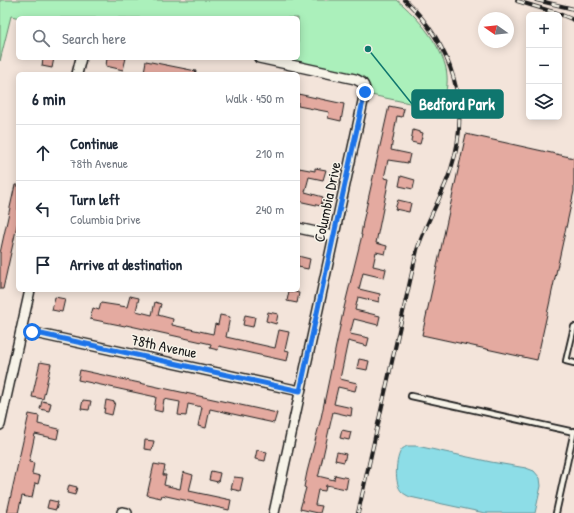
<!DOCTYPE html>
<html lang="en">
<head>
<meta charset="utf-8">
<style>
  body { margin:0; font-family:"Patrick Hand",sans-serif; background:#f2f2f3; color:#1f2937 }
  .controls { position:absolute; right:12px; top:12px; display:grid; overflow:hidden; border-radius:6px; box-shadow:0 2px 10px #0003 }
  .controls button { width:36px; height:36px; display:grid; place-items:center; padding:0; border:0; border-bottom:1px solid #e0e1e3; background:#fff; color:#1f2937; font:20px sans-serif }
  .compass { position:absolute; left:478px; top:12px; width:36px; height:36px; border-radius:50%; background:#fff; box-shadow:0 2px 10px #0003; rotate:284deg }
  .stop { position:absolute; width:12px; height:12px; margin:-9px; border:3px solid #1a73e8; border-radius:50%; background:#fff }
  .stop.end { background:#1a73e8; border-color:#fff; box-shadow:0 1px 4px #0008 }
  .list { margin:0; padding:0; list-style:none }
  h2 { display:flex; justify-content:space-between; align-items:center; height:52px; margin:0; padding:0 16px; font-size:17px }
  h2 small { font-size:13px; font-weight:400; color:#747a83 }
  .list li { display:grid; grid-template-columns:26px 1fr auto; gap:12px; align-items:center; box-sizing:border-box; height:56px; padding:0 16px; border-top:1px solid #e0e1e3 }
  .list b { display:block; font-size:15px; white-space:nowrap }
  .list p { margin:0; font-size:13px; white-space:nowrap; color:#747a83 }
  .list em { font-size:13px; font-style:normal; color:#747a83 }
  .icon { flex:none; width:22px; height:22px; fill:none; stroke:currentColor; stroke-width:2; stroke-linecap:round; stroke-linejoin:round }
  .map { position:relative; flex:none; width:574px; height:513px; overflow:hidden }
  .search { position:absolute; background:#fff; box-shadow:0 2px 10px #0003; left:16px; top:16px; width:284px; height:44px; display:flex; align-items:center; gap:10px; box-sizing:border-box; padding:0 14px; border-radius:6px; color:#747a83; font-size:15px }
  .panel { position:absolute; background:#fff; box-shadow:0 2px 10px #0003; left:16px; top:72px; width:284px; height:220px; border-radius:6px }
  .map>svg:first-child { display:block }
  .green { fill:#abf0bb; stroke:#64866c }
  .water { fill:#8ddde7; stroke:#609096 }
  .building { fill:#e4aaa0; stroke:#1c1c1c }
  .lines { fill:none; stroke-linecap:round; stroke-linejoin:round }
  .service-casing { stroke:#1c1c1c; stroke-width:8 }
  .minor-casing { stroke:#1c1c1c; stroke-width:12 }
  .service { stroke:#f7f3e8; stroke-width:4.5 }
  .minor { stroke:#f7f3e8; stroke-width:9 }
  .rail-casing { stroke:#1c1c1c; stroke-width:4 }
  .rail { stroke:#f7f3e8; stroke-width:2.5; stroke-dasharray:8; stroke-linecap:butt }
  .route { stroke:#1a73e8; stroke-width:5 }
  .labels { text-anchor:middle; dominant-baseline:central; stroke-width:3; stroke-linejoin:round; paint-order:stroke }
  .street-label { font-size:15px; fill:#1c1c1c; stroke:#f7f3e8 }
  .leader { fill:none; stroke:#0f766e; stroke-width:1.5 }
  .callout-dot { fill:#0f766e; stroke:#f7f3e8; stroke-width:1.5 }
  .callout { fill:#0f766e; stroke:#0f766e; stroke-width:1.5 }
  .callout-label { font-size:16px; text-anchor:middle; font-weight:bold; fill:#fff }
</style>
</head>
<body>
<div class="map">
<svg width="574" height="513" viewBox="0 0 574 513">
  <rect width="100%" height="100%" fill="#f3e4da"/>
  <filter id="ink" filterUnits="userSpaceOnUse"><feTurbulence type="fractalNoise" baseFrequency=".025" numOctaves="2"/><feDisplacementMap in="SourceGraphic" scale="8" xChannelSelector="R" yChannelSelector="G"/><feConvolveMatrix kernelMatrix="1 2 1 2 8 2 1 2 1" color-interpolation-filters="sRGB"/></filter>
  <g filter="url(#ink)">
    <path class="green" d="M0 0H397C417 16 446 50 447 76 448 87 444 99 443 110L371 95C372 85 367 81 360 75L282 58H298V18H20L11 16 0 61Z"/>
    <path class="water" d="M407 446H417L491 462 526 468 534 471 540 478 541 486 535 513H485L410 497C408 496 404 494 402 492 394 485 395 458 402 449 402 449 407 446 407 446Z"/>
    <g class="building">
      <polygon points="43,58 54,58 52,68 42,66"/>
      <polygon points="107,58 126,58 123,70 106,66"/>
      <polygon points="146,61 196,71 195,74 153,74 144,72"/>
      <polygon points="298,94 344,104 341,121 328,118 329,112 298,106"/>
      <polygon points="389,106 404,109 402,117 397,116 391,150 410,154 408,163 388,160 384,178 389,179 376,243 387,246 385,254 376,252 373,266 386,269 384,278 363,273 359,289 380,294 379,302 358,297 355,310 380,316 378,325 354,319 350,334 369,338 367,346 348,341 340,379 357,383 355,391 338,387 334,404 352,408 351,416 333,412 319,474 318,476 334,480 335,475 348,478 346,489 326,485 325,491 318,490 315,505 322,506 320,513 318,513 300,509 306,488 304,487 307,472 321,418 343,312 362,235 361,235 363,222"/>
      <polygon points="413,130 423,133 420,144 411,142"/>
      <polygon points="466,134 574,158 574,191 537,360 422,335"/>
      <polygon points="299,168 315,171 315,168 326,170 323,180 309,177 305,192 323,197 321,206 298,201 298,173"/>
      <polygon points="401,176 415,180 413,189 399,186"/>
      <polygon points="15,185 18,185 18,221 3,289 0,289 0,253"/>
      <polygon points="398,200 411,203 409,212 395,209"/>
      <polygon points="298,256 310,259 308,269 298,267"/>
      <polygon points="289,291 299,293 297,303 287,301"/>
      <polygon points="130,296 139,298 136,311 152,315 155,302 161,304 158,315 173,319 172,325 213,334 215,324 218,325 220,315 230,317 226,337 275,348 279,330 289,332 285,350 289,351 287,361 219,346 218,350 210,348 211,344 126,325 125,326 90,319 93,308 99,310 101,303 127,307"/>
      <polygon points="55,297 65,299 62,312 52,310"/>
      <polygon points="268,312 278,314 276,324 266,321"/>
      <polygon points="245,315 255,317 253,327 243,325"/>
      <polygon points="359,359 369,361 367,370 357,368"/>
      <polygon points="40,362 51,364 43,399 32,397"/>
      <polygon points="80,370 277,413 274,423 210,409 206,428 198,426 202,407 188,404 186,416 178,415 180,402 164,399 162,412 154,410 156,397 78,380"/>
      <polygon points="83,400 91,401 89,410 81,409"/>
      <polygon points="106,400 115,402 112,415 104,413"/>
      <polygon points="42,401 51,403 49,411 40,409"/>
      <polygon points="29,414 39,416 38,424 59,429 57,439 35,434 29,462 34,463 32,474 40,476 38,484 35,483 32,498 22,496 18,513 7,513"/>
      <polygon points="342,430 351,432 349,440 340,438"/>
      <polygon points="145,440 154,441 152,450 144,449"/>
      <polygon points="257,450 267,452 265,461 255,459"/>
      <polygon points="337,452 346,454 344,462 335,460"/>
      <polygon points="154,464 165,466 163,475 166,475 164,485 180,489 183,472 193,475 189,491 231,500 229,510 162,495 161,498 147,495"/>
      <polygon points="211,471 220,473 218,482 209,480"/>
      <polygon points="234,477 243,478 240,491 231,489"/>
      <polygon points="69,485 77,487 75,495 67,493"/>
      <polygon points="49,500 58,502 56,510 47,508"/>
    </g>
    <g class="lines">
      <defs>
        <g id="service">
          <polyline points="574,327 566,361 574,363"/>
          <polyline points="411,396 574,432"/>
          <polyline points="556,513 574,431"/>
        </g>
        <g id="minor">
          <path d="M259 58 355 79C362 82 365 84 365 92L274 513"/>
          <polyline points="77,74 81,58"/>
          <polyline points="298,228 334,236"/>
          <polyline points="21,330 300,391"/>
          <polyline points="0,425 30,290"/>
          <polyline points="122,512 127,513"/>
        </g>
      </defs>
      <use href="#service" class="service-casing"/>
      <use href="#minor" class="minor-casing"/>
      <use href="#service" class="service"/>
      <use href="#minor" class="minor"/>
      <defs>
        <g id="rail">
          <polyline points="536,0 574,9"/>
          <polyline points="517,1 557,13 574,20"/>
          <path d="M358 513 417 250C426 222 442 197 451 169 472 106 452 45 405 0"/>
        </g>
      </defs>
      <use href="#rail" class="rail-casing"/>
      <use href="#rail" class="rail"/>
    </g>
  </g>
  <g class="lines" filter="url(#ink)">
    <polyline class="route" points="32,332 300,391 365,92"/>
  </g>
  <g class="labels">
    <g class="street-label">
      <text transform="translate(327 202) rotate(-78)">Columbia Drive</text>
      <text transform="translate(164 346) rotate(12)">78th Avenue</text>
    </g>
  </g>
  <path class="leader" d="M368 49L412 104"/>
  <circle class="callout-dot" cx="368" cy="49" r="4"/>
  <rect class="callout" x="412" y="90" width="91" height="28" rx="4"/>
  <g class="callout-label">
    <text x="457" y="110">Bedford Park</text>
  </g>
</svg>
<div class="controls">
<button>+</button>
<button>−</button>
<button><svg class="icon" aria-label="layers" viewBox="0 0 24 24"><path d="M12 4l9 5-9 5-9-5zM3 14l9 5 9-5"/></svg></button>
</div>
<svg class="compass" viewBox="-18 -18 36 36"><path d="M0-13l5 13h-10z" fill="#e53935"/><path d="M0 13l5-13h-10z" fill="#747a83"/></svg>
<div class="stop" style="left:32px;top:332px"></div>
<div class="stop end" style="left:365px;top:92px"></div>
<div class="search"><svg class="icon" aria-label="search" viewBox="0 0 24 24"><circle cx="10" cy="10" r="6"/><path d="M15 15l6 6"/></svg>Search here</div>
<section class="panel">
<h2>6 min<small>Walk · 450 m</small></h2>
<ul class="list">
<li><svg class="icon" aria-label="ahead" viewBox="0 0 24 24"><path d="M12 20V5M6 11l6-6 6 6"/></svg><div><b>Continue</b><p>78th Avenue</p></div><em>210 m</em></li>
<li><svg class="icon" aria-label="left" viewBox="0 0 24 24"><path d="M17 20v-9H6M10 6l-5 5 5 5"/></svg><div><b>Turn left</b><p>Columbia Drive</p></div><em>240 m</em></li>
<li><svg class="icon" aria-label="arrive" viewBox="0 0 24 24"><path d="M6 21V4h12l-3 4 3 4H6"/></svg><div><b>Arrive at destination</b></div></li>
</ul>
</section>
</div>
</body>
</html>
